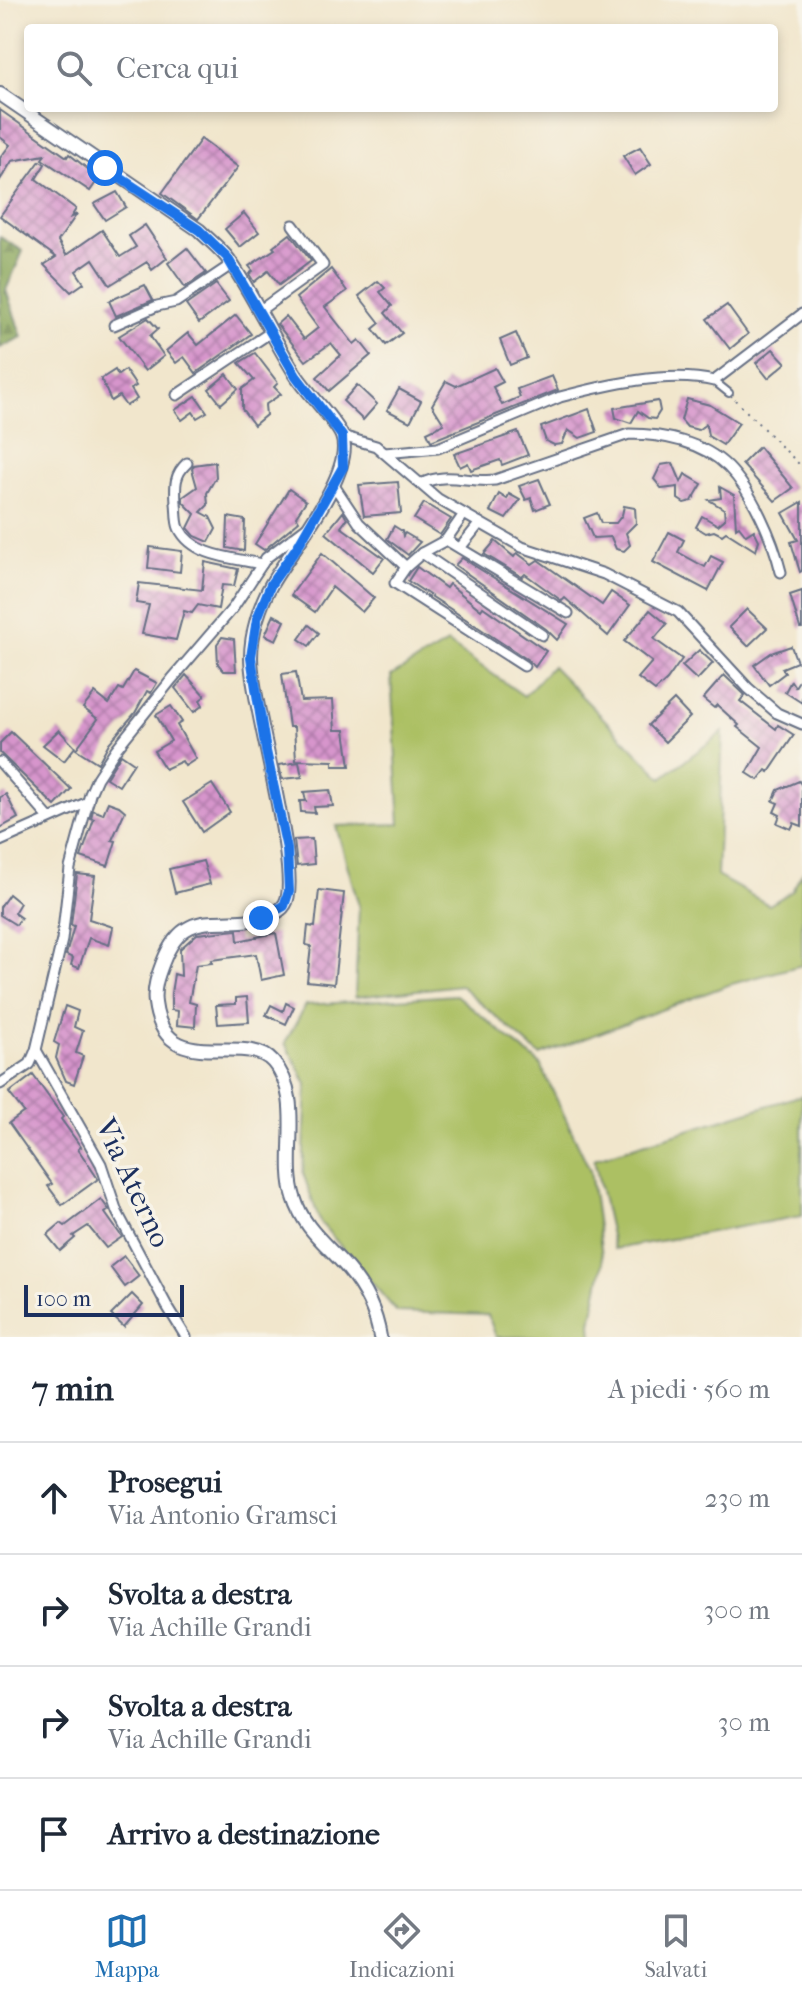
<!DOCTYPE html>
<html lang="it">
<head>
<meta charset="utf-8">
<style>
  body { margin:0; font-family:"IM FELL French Canon",serif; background:#f2f2f3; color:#1f2937 }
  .scale { position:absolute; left:24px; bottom:20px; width:160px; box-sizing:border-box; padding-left:8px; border:4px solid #1b2f5e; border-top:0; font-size:22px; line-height:28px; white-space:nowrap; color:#1b2f5e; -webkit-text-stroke:6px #f7f3e8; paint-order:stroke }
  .stop { position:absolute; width:24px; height:24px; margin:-18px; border:6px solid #1a73e8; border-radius:50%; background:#fff }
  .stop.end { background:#1a73e8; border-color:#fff; box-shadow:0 2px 8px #0008 }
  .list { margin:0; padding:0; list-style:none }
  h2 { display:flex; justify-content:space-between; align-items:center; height:104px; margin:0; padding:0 32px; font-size:34px }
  h2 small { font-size:26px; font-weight:400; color:#747a83 }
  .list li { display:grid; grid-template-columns:52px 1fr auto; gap:24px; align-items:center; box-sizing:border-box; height:112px; padding:0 32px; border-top:2px solid #e0e1e3 }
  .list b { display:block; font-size:30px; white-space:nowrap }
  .list p { margin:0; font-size:26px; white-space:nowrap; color:#747a83 }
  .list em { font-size:26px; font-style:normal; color:#747a83 }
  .icon { flex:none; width:44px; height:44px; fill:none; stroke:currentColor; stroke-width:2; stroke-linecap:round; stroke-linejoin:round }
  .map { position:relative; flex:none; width:802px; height:1337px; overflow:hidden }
  .search { position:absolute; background:#fff; box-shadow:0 4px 12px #0003; left:24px; right:24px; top:24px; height:88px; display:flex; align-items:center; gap:20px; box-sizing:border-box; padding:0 28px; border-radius:8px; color:#747a83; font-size:30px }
  .sheet { height:552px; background:#fff }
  nav { display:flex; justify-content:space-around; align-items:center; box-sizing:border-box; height:112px; border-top:2px solid #e0e1e3; background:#fff; font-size:22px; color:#747a83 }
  nav a { display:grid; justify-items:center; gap:4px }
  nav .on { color:#1f6fb2 }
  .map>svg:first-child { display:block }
  .green { fill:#acc064; stroke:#647861; stroke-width:2 }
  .forest { fill:url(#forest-firs); stroke:#526a5c; stroke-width:2 }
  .building { fill:url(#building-cross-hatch) }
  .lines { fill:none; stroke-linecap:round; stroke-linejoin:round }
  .pedestrian-casing { stroke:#666f84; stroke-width:10 }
  .minor-casing { stroke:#666f84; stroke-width:13 }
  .secondary-casing { stroke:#666f84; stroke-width:16 }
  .path { stroke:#666f84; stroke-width:2; stroke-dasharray:2 6; stroke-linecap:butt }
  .pedestrian { stroke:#fff; stroke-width:6 }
  .minor { stroke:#fff; stroke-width:9 }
  .secondary { stroke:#fff; stroke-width:12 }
  .route { stroke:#1a73e8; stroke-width:10 }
  .labels { text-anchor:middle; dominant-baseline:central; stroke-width:7; stroke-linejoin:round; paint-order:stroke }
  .street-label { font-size:30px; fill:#1b2f5e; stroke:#f7f3e8 }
</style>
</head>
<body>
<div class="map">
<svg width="802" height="1337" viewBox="0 0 802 1337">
  <defs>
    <pattern id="forest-firs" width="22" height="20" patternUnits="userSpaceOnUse" patternTransform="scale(2)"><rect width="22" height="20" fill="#89a65a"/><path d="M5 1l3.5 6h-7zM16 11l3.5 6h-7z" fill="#6f884e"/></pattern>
    <pattern id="building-cross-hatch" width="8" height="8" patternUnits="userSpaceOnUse" patternTransform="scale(2)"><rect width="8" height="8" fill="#d795cc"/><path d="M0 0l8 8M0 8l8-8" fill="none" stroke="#ae7aa9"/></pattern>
  </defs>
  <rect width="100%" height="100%" fill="#f7f3e8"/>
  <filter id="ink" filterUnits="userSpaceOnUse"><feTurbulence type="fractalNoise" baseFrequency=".0125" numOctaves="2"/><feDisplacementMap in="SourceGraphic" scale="16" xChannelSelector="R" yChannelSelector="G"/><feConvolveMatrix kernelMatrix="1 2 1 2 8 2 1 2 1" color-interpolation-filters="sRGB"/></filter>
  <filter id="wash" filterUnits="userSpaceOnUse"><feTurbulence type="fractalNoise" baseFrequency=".006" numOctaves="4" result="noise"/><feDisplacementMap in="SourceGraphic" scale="32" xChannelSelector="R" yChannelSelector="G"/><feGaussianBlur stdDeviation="1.8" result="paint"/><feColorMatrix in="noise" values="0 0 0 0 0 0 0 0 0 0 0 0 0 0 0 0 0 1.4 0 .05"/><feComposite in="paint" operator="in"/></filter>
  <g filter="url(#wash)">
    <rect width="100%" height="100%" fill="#f1e6cc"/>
    <g class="green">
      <polygon points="448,643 524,696 552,666 662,778 723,732 717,876 769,905 792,891 802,873 802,965 728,985 540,1055 460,985 355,997 359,906 336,826 400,824 391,676"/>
      <polygon points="456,995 540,1064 590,1170 603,1263 591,1323 592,1337 496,1337 488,1315 397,1312 320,1222 303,1173 307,1084 285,1043 306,1005"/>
      <polygon points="802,1095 802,1216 614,1249 594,1159"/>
    </g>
    <polygon class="forest" points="0,237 23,251 6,290 22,337 0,348"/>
    <g id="blocks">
      <g class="building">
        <polygon points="0,110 67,157 69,154 99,178 90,191 42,159 45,155 12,161 0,180 0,158 10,145 0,137"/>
        <polygon points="201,139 238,167 198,219 162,193"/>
        <polygon points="640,147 651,164 635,175 623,156"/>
        <polygon points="40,161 45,164 36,179 76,209 71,217 77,214 58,241 66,255 102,230 120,257 136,247 129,236 145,225 167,258 152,270 147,262 110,285 93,259 76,271 84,283 71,292 44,265 56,257 0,216"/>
        <polygon points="117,192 126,207 105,220 94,204"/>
        <polygon points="244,213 259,232 240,247 225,229"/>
        <polygon points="290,234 311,261 279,285 268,271 254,282 249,274 253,271 249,266 275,249 273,247"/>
        <polygon points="187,248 206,273 185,287 168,263"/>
        <polygon points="331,269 347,291 325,307 354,344 359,340 371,355 329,391 317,377 341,355 331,343 306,361 277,324 286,316 304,339 318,328 296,298"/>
        <polygon points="378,281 385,288 380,292 392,306 385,313 402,333 386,345 373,329 380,323 359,296"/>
        <polygon points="216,284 229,301 199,323 186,305"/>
        <polygon points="145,285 153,300 116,316 109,301"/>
        <polygon points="727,305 748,334 730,349 707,319"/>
        <polygon points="236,315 251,334 196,373 184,357 176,363 166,351 188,333 198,345"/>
        <polygon points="148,318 158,329 150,336 164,356 145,371 119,336"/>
        <polygon points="516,333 527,358 510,365 500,340"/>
        <polygon points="773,349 786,363 768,378 756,363"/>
        <polygon points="255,353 278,383 274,387 281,394 265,405 266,415 254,425 242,409 242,389 254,380 239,363"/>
        <polygon points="495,368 503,382 493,387 502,405 520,397 517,389 552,376 558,390 431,441 427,432 444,424 432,405 446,381 456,386"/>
        <polygon points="115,370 118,375 125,370 136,386 131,389 137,399 126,406 119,396 111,401 101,379"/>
        <polygon points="227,374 238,389 221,404 209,389"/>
        <polygon points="357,385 377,404 363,420 343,401"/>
        <polygon points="399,389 421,401 410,422 387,410"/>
        <polygon points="196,396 207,412 197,418 193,412 182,420 175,410"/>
        <polygon points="687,399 710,405 739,423 723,445 708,436 706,424 698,430 687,427 681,420"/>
        <polygon points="658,401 660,411 655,419 648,418 638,411 631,423 616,418 614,408"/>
        <polygon points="589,409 597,432 580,438 568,430 562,444 554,445 546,441 541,427"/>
        <polygon points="518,432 528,455 502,465 500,460 471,470 468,463 460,467 454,454"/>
        <polygon points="759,447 793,488 775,501 742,464"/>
        <polygon points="215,462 216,477 207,493 208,505 201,512 210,517 216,529 209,542 195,536 188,528 195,514 183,502 183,497 197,487 192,469 194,465"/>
        <polygon points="673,463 681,482 685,474 702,484 692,501 684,503 678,499 678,487 662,489 654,479 661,465"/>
        <polygon points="539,479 550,504 535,510 531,498 526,500 519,486"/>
        <polygon points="398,482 401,513 364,516 359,485"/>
        <polygon points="720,487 734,495 736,528 739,526 746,535 754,530 759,540 756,551 726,532 722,535 714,531 706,533 696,527 702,516 718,525 725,519 724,509 709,500 721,498"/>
        <polygon points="289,489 306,501 296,516 299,521 264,550 255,544"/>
        <polygon points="499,494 507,499 509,494 520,500 506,519 490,511"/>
        <polygon points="802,502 802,571 800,572 791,542 798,540 783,513"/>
        <polygon points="424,503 451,519 440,535 414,519"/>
        <polygon points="624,506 635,508 636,523 626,533 630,545 624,551 616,549 611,537 593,538 584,518 597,513 601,523 616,523 622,515"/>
        <polygon points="343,512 347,519 341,527 384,558 373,572 326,533"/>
        <polygon points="228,517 245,520 244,551 227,548"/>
        <polygon points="394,526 402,531 403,536 405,533 420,542 408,555 387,539"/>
        <polygon points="669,532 684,540 678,552 705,567 711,556 723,562 708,591 653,562"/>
        <polygon points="495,541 514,557 517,553 532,564 538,560 602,605 611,592 630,605 608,636 565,598 562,601 525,574 522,577 484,554"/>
        <polygon points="150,547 182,551 180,572 148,568"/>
        <polygon points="322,553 374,598 362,612 332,587 315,612 291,595"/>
        <polygon points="462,558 568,624 557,640 546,629 455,565"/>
        <polygon points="205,562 238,569 234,586 222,585 218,609 198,605 192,613 184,611 176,640 142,634 149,605 136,603 139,583 202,590"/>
        <polygon points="417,567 446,588 449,584 481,610 483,607 546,651 535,667 528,660 408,581"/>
        <polygon points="802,591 802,628 800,628 790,595"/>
        <polygon points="747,609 767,628 748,646 729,627"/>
        <polygon points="650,610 667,624 654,639 682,659 667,680 655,691 638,678 652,662 624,641"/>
        <polygon points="274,615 285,621 276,640 265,635"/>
        <polygon points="309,625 319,633 309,646 299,639"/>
        <polygon points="222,637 234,639 236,671 224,671 218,664 217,644"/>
        <polygon points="791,646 797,662 782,668 785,673 769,685 754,665 771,653"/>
        <polygon points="699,650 713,663 697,680 682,666"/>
        <polygon points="134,671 157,683 151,693 147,691 135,713 109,743 98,763 76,749 98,719 83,708 95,693 109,704 119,688 123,690"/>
        <polygon points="296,672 301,701 333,700 335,730 345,730 350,766 333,766 333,761 296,760 294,727 289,727 282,674"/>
        <polygon points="186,675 205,696 200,700 203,705 194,712 175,688"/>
        <polygon points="724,675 745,695 740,701 776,729 778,725 794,735 769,772 766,770 758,780 747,773 762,747 737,727 739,725 717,705 714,708 703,699"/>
        <polygon points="802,676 802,703 785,692 791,681 795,687"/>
        <polygon points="674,700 690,717 665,742 648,725"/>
        <polygon points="171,706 182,722 177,725 196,759 185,766 182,761 165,769 154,751 171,741 156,715"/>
        <polygon points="59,730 75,747 64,761 43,745"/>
        <polygon points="11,732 71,789 55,806 0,753 0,743"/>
        <polygon points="121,754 134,763 119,786 106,778"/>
        <polygon points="299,762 302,777 282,779 279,765"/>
        <polygon points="799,781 802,786 802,826 794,823 791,829 777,823 780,815 774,812 778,803 773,801 778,790"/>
        <polygon points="212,784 230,812 202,832 183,802"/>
        <polygon points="330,790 333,806 314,807 315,813 301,812 300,801 306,801 304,792"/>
        <polygon points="6,794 18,818 0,828 0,797"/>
        <polygon points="108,802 119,806 125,811 112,840 116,841 108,866 81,857 94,819 91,818 93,810 103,814"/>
        <polygon points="312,839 314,864 297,866 294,840"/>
        <polygon points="203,861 210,884 175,893 169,869"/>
        <polygon points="77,874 95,876 89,919 113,927 109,945 89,938 79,968 71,965 73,958 66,955 74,926 71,925"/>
        <polygon points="319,890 344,893 334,984 307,981 311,946 306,945 308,926 315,927"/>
        <polygon points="9,894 20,903 14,913 21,918 16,925 0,915 0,907"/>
        <polygon points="237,930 238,941 276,933 284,975 261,980 256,954 211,960 212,963 196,965 189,1002 196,1004 195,1027 177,1025 178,1011 171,1010 171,993 174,974 181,976 180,949 197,934"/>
        <polygon points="247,997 249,1022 218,1024 216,1005 236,1004 236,998"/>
        <polygon points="286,1003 294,1007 286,1024 266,1015 271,1005 283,1011"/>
        <polygon points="65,1006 78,1011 74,1027 83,1031 76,1053 83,1056 74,1084 66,1081 56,1058 59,1045 54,1042"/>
        <polygon points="33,1075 63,1117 61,1119 81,1147 78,1149 98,1179 62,1205 48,1186 52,1184 9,1123 24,1112 9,1093"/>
        <polygon points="101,1199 109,1210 105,1213 122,1237 106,1248 88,1226 73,1236 75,1238 60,1251 47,1235 61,1223 65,1226"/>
        <polygon points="124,1256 139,1276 125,1287 110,1267"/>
        <polygon points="132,1294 143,1305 124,1327 111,1315"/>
      </g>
    </g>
  </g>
  <g filter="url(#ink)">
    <use href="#blocks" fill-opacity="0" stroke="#666f84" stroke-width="2"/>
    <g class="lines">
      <defs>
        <polyline id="pedestrian" points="714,381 729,393"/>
        <g id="minor">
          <polyline points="259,311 323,265 293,225"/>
          <polyline points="114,325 157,306 176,302 231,265"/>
          <polyline points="177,395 271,332"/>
          <polyline points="342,436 376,446 438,499 522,547 604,574 678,612 748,688 777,713 802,724"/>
          <path d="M385 453 438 448 560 397C606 385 668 370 714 381L802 314"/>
          <path d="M187 463C174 475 175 486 176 503 177 510 176 521 179 528 193 557 234 558 262 564"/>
          <polyline points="333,484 359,523 406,567"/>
          <path d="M421 484C445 471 468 483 495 480L629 434C663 434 703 442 728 467 752 491 773 539 781 572"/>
          <polyline points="446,540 464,514"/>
          <polyline points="460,548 480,523"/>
          <polyline points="422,553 446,540 568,613"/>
          <polyline points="524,666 395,583 406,567 422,553 542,635"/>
          <polyline points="0,762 49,818"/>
          <polyline points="0,841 88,802"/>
          <polyline points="36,1050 101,1164 117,1212 167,1306 186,1337"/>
          <polyline points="0,1084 30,1064 36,1050 62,940 70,868 90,794 97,778 116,749 172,679 233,608 266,558 307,527"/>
        </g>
        <path id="secondary" d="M0 94 199 230C209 240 221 249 229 260 254 296 272 337 296 375 306 391 336 421 342 436 356 472 290 551 272 583 260 604 251 633 251 657 251 703 303 876 285 904 281 911 275 913 268 916 221 932 186 902 163 962 158 975 153 988 155 1003 165 1081 244 1029 273 1062 305 1097 281 1156 294 1197 304 1230 327 1244 348 1269 365 1289 376 1311 380 1337"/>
      </defs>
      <use href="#pedestrian" class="pedestrian-casing"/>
      <use href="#minor" class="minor-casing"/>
      <use href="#secondary" class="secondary-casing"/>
      <polyline class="path" points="735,400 802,467"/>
      <use href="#pedestrian" class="pedestrian"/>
      <use href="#minor" class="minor"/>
      <use href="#secondary" class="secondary"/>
    </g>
  </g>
  <g class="lines" filter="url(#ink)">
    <polyline class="route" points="105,168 199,230 227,257 296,376 342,436 343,467 298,546 271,584 257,619 251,657 266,751 287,849 289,891 284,906 261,918"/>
  </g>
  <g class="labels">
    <g class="street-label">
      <text transform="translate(133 1183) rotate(65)">Via Aterno</text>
    </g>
  </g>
</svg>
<div class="scale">100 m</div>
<div class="stop" style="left:105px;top:168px"></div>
<div class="stop end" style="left:261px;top:918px"></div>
<div class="search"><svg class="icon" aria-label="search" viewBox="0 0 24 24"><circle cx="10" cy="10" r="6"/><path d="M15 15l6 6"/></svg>Cerca qui</div>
</div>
<section class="sheet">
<h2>7 min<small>A piedi · 560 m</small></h2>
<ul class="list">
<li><svg class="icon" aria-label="ahead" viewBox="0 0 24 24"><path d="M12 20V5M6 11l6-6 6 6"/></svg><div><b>Prosegui</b><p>Via Antonio Gramsci</p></div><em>230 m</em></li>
<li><svg class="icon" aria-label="right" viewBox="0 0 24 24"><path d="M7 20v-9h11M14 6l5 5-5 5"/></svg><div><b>Svolta a destra</b><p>Via Achille Grandi</p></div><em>300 m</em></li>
<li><svg class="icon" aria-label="right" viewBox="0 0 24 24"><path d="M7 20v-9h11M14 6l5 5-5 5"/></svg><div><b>Svolta a destra</b><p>Via Achille Grandi</p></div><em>30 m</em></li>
<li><svg class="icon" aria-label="arrive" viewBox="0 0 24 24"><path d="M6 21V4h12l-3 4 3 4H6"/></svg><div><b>Arrivo a destinazione</b></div></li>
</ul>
</section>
<nav>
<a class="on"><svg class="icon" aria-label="map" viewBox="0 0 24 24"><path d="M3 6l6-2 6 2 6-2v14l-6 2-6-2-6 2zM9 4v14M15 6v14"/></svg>Mappa</a>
<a><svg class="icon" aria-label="directions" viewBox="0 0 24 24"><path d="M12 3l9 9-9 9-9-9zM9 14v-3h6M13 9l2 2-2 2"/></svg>Indicazioni</a>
<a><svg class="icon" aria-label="saved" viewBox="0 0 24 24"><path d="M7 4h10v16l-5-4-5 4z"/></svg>Salvati</a>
</nav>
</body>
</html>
